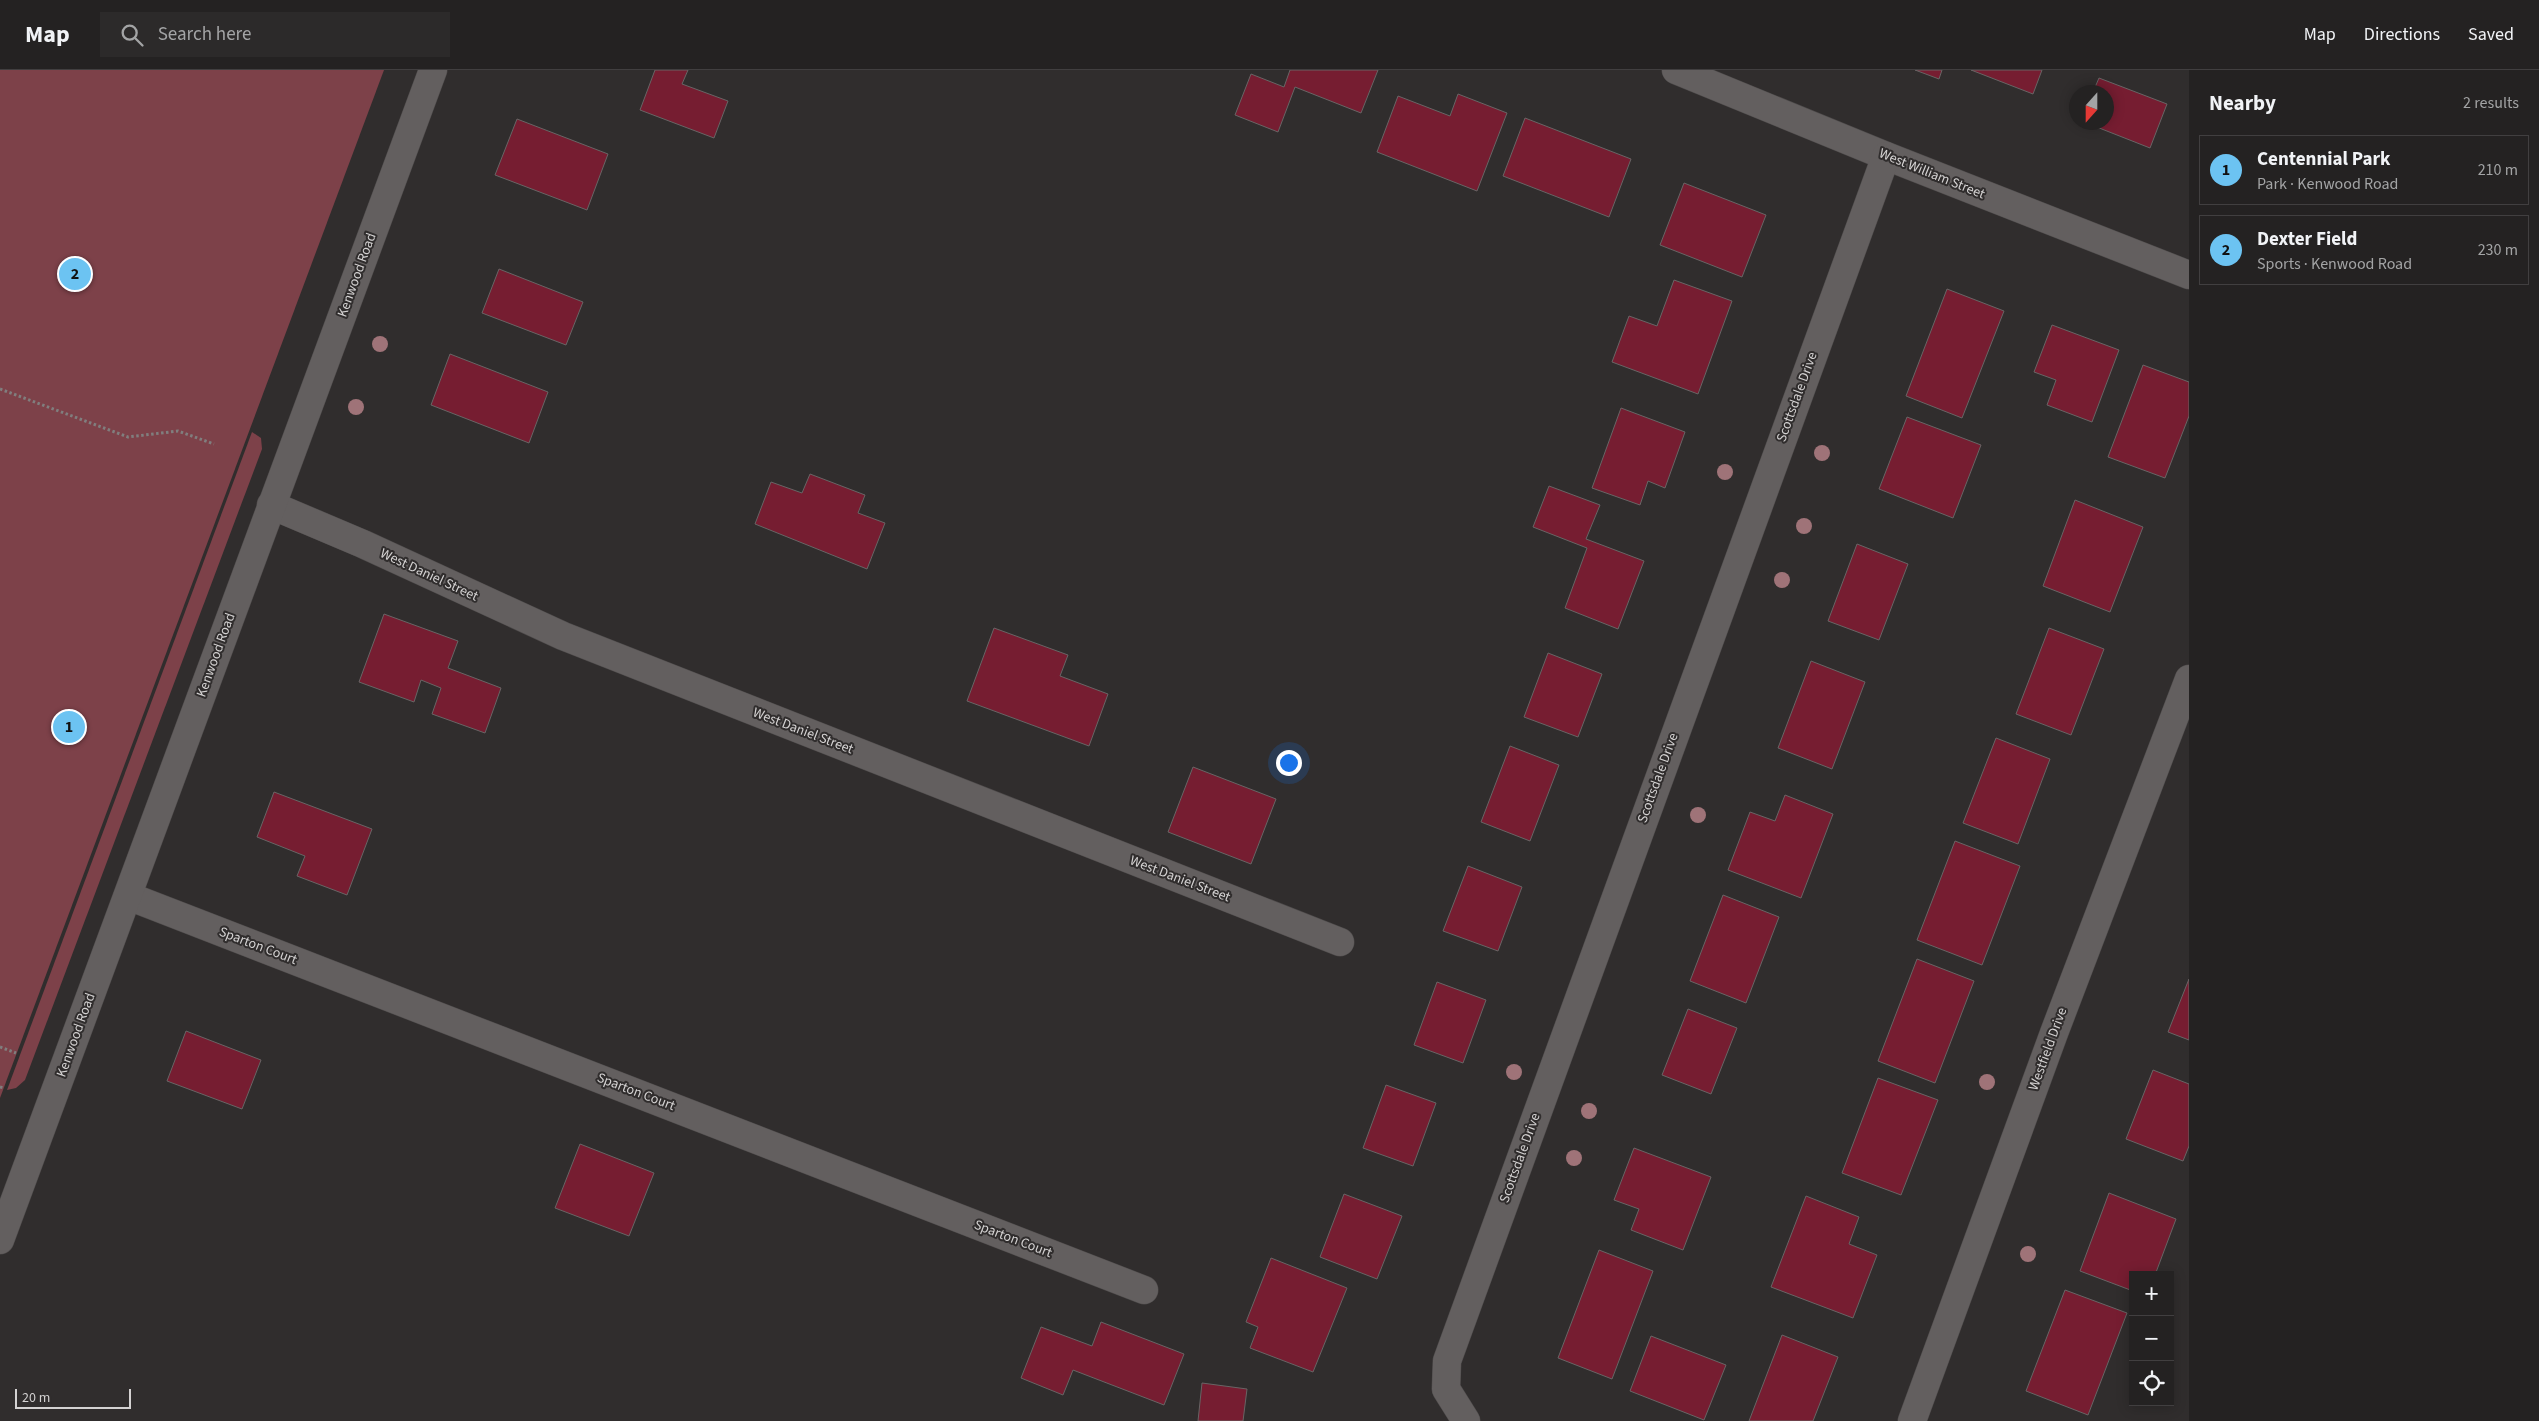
<!DOCTYPE html>
<html lang="en">
<head>
<meta charset="utf-8">
<style>
  body { margin:0; font-family:"Source Sans 3",sans-serif; background:#2c2a2a; color:#f1f3f6 }
  .controls { position:absolute; right:15px; bottom:15px; display:grid; overflow:hidden; border-radius:0px; box-shadow:0 2px 12px #0003 }
  .controls button { width:45px; height:45px; display:grid; place-items:center; padding:0; border:0; border-bottom:1px solid #413f40; background:#242222; color:#f1f3f6; font:25px sans-serif }
  .compass { position:absolute; left:2069px; top:15px; width:45px; height:45px; border-radius:50%; background:#242222; box-shadow:0 2px 12px #0003; rotate:201deg }
  .scale { position:absolute; left:15px; bottom:12px; width:116px; box-sizing:border-box; padding-left:5px; border:2px solid #d4d2d2; border-top:0; font-size:14px; line-height:18px; white-space:nowrap; color:#d4d2d2; -webkit-text-stroke:4px #302d2d; paint-order:stroke }
  .you { position:absolute; left:1288px; top:692px; width:18px; height:18px; margin:-12px; border:4px solid #fff; border-radius:50%; background:#1a73e8; box-shadow:0 0 0 8px #1a73e833 }
  .badge { display:grid; place-items:center; width:32px; height:32px; border-radius:50%; background:#6cc3f2; color:#111; font-size:16px; font-weight:700 }
  .pin { position:absolute; translate:-50% -50%; border:2px solid #fff; box-shadow:0 1px 5px #0006 }
  .list { margin:0; padding:0; list-style:none }
  h2 { display:flex; justify-content:space-between; align-items:center; height:65px; margin:0; padding:0 20px; font-size:21px }
  h2 small { font-size:16px; font-weight:400; color:#a3a4a5 }
  .list li { display:grid; grid-template-columns:32px 1fr auto; gap:15px; align-items:center; box-sizing:border-box; height:70px; margin:0 10px 10px; padding:0 10px; border:1px solid #413f40; border-radius:0px }
  .list b { display:block; font-size:19px; white-space:nowrap }
  .list p { margin:0; font-size:16px; white-space:nowrap; color:#a3a4a5 }
  .list em { font-size:16px; font-style:normal; color:#a3a4a5 }
  .icon { flex:none; width:28px; height:28px; fill:none; stroke:currentColor; stroke-width:2; stroke-linecap:round; stroke-linejoin:round }
  .map { position:relative; flex:none; width:2189px; height:1351px; overflow:hidden }
  header { display:flex; align-items:center; gap:30px; box-sizing:border-box; height:70px; padding:0 25px; background:#242222; border-bottom:1px solid #413f40 }
  header strong { font-size:24px }
  nav { display:flex; gap:28px; margin-inline-start:auto; font-size:18px }
  .search { width:350px; height:45px; background:#2c2a2a; display:flex; align-items:center; gap:12px; box-sizing:border-box; padding:0 18px; border-radius:0px; color:#a3a4a5; font-size:19px }
  main { display:flex }
  aside { flex:1; background:#242222 }
  .map>svg:first-child { display:block }
  .green { fill:#7d4149 }
  .building { fill:#761d31; stroke:#686565 }
  .lines { fill:none; stroke-linecap:round; stroke-linejoin:round }
  .minor-casing { stroke:#4d4a4a; stroke-width:29 }
  .tertiary-casing { stroke:#4d4a4a; stroke-width:29 }
  .path { stroke:#807e7e; stroke-width:3; stroke-dasharray:2.5 2.5; stroke-linecap:butt }
  .minor { stroke:#635f5f; stroke-width:28 }
  .tertiary { stroke:#635f5f; stroke-width:28 }
  .tree { fill:#9f7378 }
  .labels { text-anchor:middle; dominant-baseline:central; stroke-width:4; stroke-linejoin:round; paint-order:stroke }
  .street-label { font-size:14px; fill:#d4d2d2; stroke:#302d2d }
</style>
</head>
<body>
<header>
<strong>Map</strong>
<div class="search"><svg class="icon" aria-label="search" viewBox="0 0 24 24"><circle cx="10" cy="10" r="6"/><path d="M15 15l6 6"/></svg>Search here</div>
<nav><a>Map</a><a>Directions</a><a>Saved</a></nav>
</header>
<main>
<div class="map">
<svg width="2189" height="1351" viewBox="0 0 2189 1351">
  <rect width="100%" height="100%" fill="#302d2d"/>
  <g class="green">
    <polygon points="0,0 384,0 0,1028"/>
    <polygon points="252,362 261,368 262,379 25,1010 16,1018 7,1020"/>
  </g>
  <g class="building">
    <polygon points="655,0 688,0 682,14 728,31 714,68 640,40"/>
    <polygon points="1290,0 1378,0 1361,43 1295,17 1278,62 1235,45 1251,4 1284,17"/>
    <polygon points="1915,0 1942,0 1939,9"/>
    <polygon points="1971,0 2042,0 2033,24"/>
    <polygon points="2099,8 2167,34 2150,78 2084,52 2106,52 2106,22 2093,22"/>
    <polygon points="1458,24 1507,43 1477,121 1377,82 1398,26 1450,46"/>
    <polygon points="1525,48 1631,89 1609,147 1503,106"/>
    <polygon points="517,49 608,84 587,140 495,105"/>
    <polygon points="1684,113 1766,145 1742,207 1660,175"/>
    <polygon points="499,199 583,232 566,275 482,243"/>
    <polygon points="1674,210 1732,231 1698,324 1612,292 1629,246 1657,256"/>
    <polygon points="1947,219 2004,241 1962,348 1906,326"/>
    <polygon points="2052,255 2119,280 2092,352 2047,335 2056,310 2034,302"/>
    <polygon points="450,284 548,322 529,373 431,335"/>
    <polygon points="2143,295 2189,312 2189,346 2165,408 2108,387"/>
    <polygon points="1621,338 1685,362 1665,418 1648,411 1640,435 1592,418"/>
    <polygon points="1907,347 1981,375 1953,448 1879,419"/>
    <polygon points="810,404 865,425 858,443 885,453 867,499 755,454 771,412 802,423"/>
    <polygon points="1549,416 1600,435 1586,469 1644,491 1618,559 1565,538 1587,478 1533,457"/>
    <polygon points="2075,430 2143,457 2110,542 2043,516"/>
    <polygon points="1857,474 1908,494 1879,570 1828,551"/>
    <polygon points="384,544 458,571 448,598 501,618 485,663 432,644 441,618 421,610 414,632 359,612"/>
    <polygon points="994,558 1068,585 1060,606 1108,624 1089,676 967,631"/>
    <polygon points="2049,558 2104,579 2071,665 2016,644"/>
    <polygon points="1548,583 1602,604 1578,667 1524,647"/>
    <polygon points="1811,591 1865,612 1832,699 1778,678"/>
    <polygon points="1996,668 2050,689 2018,774 1963,753"/>
    <polygon points="1510,676 1559,695 1530,771 1481,752"/>
    <polygon points="1193,697 1276,729 1251,794 1168,762"/>
    <polygon points="274,722 372,759 347,825 297,806 305,786 257,767"/>
    <polygon points="1785,725 1833,744 1801,828 1728,800 1750,742 1775,751"/>
    <polygon points="1955,771 2020,796 1982,895 1917,870"/>
    <polygon points="1468,796 1522,817 1498,881 1443,861"/>
    <polygon points="1723,825 1779,847 1746,933 1690,911"/>
    <polygon points="1917,889 1974,911 1935,1013 1878,991"/>
    <polygon points="2189,909 2189,970 2168,962"/>
    <polygon points="1437,912 1486,930 1463,993 1414,975"/>
    <polygon points="1688,939 1737,958 1711,1024 1662,1005"/>
    <polygon points="186,961 261,990 242,1039 167,1011"/>
    <polygon points="2153,1000 2189,1014 2189,1076 2183,1091 2126,1069"/>
    <polygon points="1878,1008 1938,1030 1901,1125 1842,1103"/>
    <polygon points="1386,1015 1436,1033 1413,1096 1363,1078"/>
    <polygon points="580,1074 654,1103 629,1166 555,1138"/>
    <polygon points="1634,1078 1711,1107 1683,1180 1631,1160 1639,1139 1614,1130"/>
    <polygon points="2109,1123 2176,1149 2155,1205 2133,1205 2133,1221 2080,1201"/>
    <polygon points="1344,1124 1402,1146 1377,1209 1320,1187"/>
    <polygon points="1806,1126 1859,1147 1849,1174 1877,1185 1853,1248 1771,1217"/>
    <polygon points="1599,1180 1653,1201 1612,1309 1558,1288"/>
    <polygon points="1271,1188 1347,1218 1313,1302 1250,1278 1258,1257 1246,1252"/>
    <polygon points="2065,1220 2127,1243 2088,1345 2026,1321"/>
    <polygon points="1101,1252 1184,1284 1164,1335 1073,1300 1063,1325 1021,1308 1041,1257 1092,1276"/>
    <polygon points="1782,1265 1838,1287 1813,1351 1749,1351"/>
    <polygon points="1651,1266 1726,1295 1704,1350 1630,1321"/>
    <polygon points="1202,1313 1247,1319 1243,1351 1198,1351"/>
  </g>
  <g class="lines">
    <defs>
      <g id="minor">
        <polyline points="1676,0 1886,86 2189,205"/>
        <polyline points="271,435 363,474 563,566 1340,872"/>
        <polyline points="128,826 1144,1220"/>
        <polyline points="1466,1351 1446,1319 1447,1291 1886,86"/>
        <polyline points="1912,1351 2054,963 2189,609"/>
      </g>
      <polyline id="tertiary" points="0,1170 433,0"/>
    </defs>
    <use href="#minor" class="minor-casing"/>
    <use href="#tertiary" class="tertiary-casing"/>
    <g class="path">
      <polyline points="0,319 128,367 178,361 214,374"/>
      <polyline points="0,977 16,983"/>
      <polyline points="0,1017 4,1018"/>
    </g>
    <use href="#minor" class="minor"/>
    <use href="#tertiary" class="tertiary"/>
  </g>
  <g class="tree">
    <circle cx="380" cy="274" r="8"/>
    <circle cx="356" cy="337" r="8"/>
    <circle cx="1822" cy="383" r="8"/>
    <circle cx="1725" cy="402" r="8"/>
    <circle cx="1804" cy="456" r="8"/>
    <circle cx="1782" cy="510" r="8"/>
    <circle cx="1698" cy="745" r="8"/>
    <circle cx="1514" cy="1002" r="8"/>
    <circle cx="1987" cy="1012" r="8"/>
    <circle cx="1589" cy="1041" r="8"/>
    <circle cx="1574" cy="1088" r="8"/>
    <circle cx="2028" cy="1184" r="8"/>
  </g>
  <g class="labels">
    <g class="street-label">
      <text transform="translate(1932 104) rotate(22)">West William Street</text>
      <text transform="translate(357 205) rotate(-70)">Kenwood Road</text>
      <text transform="translate(1797 327) rotate(-70)">Scottsdale Drive</text>
      <text transform="translate(429 505) rotate(25)">West Daniel Street</text>
      <text transform="translate(216 585) rotate(-70)">Kenwood Road</text>
      <text transform="translate(803 661) rotate(21)">West Daniel Street</text>
      <text transform="translate(1658 708) rotate(-70)">Scottsdale Drive</text>
      <text transform="translate(1180 809) rotate(21)">West Daniel Street</text>
      <text transform="translate(258 876) rotate(21)">Sparton Court</text>
      <text transform="translate(76 965) rotate(-70)">Kenwood Road</text>
      <text transform="translate(2048 979) rotate(-70)">Westfield Drive</text>
      <text transform="translate(636 1022) rotate(21)">Sparton Court</text>
      <text transform="translate(1520 1088) rotate(-70)">Scottsdale Drive</text>
      <text transform="translate(1013 1169) rotate(21)">Sparton Court</text>
    </g>
  </g>
</svg>
<div class="controls">
<button>+</button>
<button>−</button>
<button><svg class="icon" aria-label="locate" viewBox="0 0 24 24"><circle cx="12" cy="12" r="6"/><path d="M12 2v4M12 18v4M2 12h4M18 12h4"/></svg></button>
</div>
<svg class="compass" viewBox="-18 -18 36 36"><path d="M0-13l5 13h-10z" fill="#e53935"/><path d="M0 13l5-13h-10z" fill="#a3a4a5"/></svg>
<div class="scale">20 m</div>
<div class="you"></div>
<div class="pin badge" style="left:69px;top:657px">1</div>
<div class="pin badge" style="left:75px;top:204px">2</div>
</div>
<aside>
<h2>Nearby<small>2 results</small></h2>
<ul class="list">
<li><span class="badge">1</span><div><b>Centennial Park</b><p>Park · Kenwood Road</p></div><em>210 m</em></li>
<li><span class="badge">2</span><div><b>Dexter Field</b><p>Sports · Kenwood Road</p></div><em>230 m</em></li>
</ul>
</aside>
</main>
</body>
</html>
